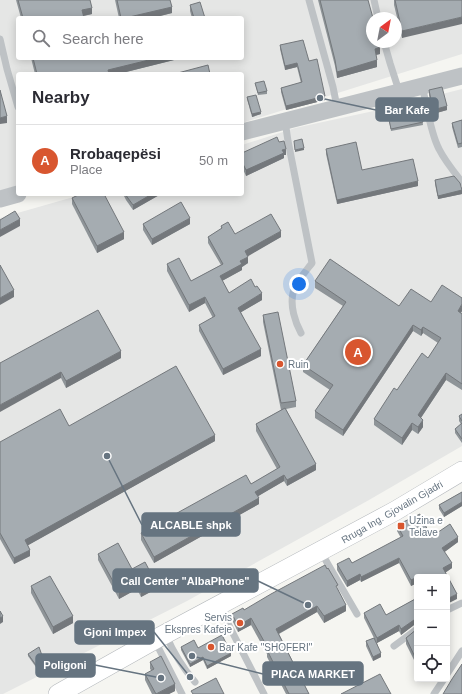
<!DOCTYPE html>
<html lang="en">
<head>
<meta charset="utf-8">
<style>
  body { margin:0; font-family:Arial,sans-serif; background:#f2f2f3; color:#2b2b33 }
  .controls { position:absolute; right:12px; bottom:12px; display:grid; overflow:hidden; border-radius:4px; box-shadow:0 2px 10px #0003 }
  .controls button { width:36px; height:36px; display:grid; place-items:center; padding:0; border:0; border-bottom:1px solid #e1e1e2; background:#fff; color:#2b2b33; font:20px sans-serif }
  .compass { position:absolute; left:366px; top:12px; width:36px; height:36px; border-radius:50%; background:#fff; box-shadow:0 2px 10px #0003; rotate:32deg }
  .you { position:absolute; left:299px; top:284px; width:14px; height:14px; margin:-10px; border:3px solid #fff; border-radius:50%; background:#1a73e8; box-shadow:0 0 0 6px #1a73e833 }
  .badge { display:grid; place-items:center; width:26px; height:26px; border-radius:50%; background:#d8562f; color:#fff; font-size:13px; font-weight:700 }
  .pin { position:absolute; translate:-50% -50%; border:2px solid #fff; box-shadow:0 1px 4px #0006 }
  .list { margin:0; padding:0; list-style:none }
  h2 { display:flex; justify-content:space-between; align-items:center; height:52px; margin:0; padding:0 16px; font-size:17px }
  h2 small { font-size:13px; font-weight:400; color:#7c7c81 }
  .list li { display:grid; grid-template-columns:26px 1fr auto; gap:12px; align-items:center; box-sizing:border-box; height:72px; padding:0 16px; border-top:1px solid #e1e1e2 }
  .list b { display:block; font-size:15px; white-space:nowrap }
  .list p { margin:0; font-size:13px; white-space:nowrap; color:#7c7c81 }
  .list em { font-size:13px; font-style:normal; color:#7c7c81 }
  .icon { flex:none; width:22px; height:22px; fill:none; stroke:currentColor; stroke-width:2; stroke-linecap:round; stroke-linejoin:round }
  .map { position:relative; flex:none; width:462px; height:694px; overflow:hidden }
  .search { position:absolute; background:#fff; box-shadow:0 2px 10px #0003; left:16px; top:16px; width:228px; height:44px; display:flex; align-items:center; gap:10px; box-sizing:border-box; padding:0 14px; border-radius:4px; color:#7c7c81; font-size:15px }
  .panel { position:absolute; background:#fff; box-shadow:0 2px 10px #0003; left:16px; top:72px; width:228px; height:124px; border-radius:4px }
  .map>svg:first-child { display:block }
  .built { fill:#e5e6e5; fill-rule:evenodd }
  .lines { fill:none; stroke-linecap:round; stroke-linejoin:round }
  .secondary-casing { stroke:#b3b7bb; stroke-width:20 }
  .service { stroke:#bec2c5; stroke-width:7 }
  .tertiary { stroke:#bec2c5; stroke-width:17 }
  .secondary { stroke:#fff; stroke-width:19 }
  .wall { fill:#8e9498 }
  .shaded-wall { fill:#74787c }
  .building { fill:#a5acb1; stroke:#74787c }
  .poi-dot { fill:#d8562f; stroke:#fff; stroke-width:1.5 }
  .labels { text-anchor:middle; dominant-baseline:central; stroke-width:4; stroke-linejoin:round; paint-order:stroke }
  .poi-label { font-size:10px; fill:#667480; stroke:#fff; text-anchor:start }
  .street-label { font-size:10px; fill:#667480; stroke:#fff }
  .leader { fill:none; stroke:#667480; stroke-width:1.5 }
  .callout-dot { fill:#667480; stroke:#fff; stroke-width:1.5 }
  .callout { fill:#667480; stroke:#667480; stroke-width:1.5 }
  .callout-label { font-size:11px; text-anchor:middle; font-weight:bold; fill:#fff }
</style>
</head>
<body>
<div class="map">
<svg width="462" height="694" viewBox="0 0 462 694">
  <rect width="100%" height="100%" fill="#f5f5f1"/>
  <g class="built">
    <path d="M0 0H462V54L242 123V74H18V187L0 192ZM18 18H242V58H18ZM372 18H396V42H372Z"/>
    <polygon points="462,89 462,446 369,500 187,601 3,694 0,694 0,218 84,194 242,194 242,145 295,128 383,109"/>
  </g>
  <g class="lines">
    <defs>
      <polyline id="secondary" points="58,694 154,640 395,511 462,471"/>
    </defs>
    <use href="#secondary" class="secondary-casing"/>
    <g class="service">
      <polyline points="309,0 333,87 337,107"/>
      <polyline points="374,0 378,18"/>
      <polyline points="0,39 7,69 18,107"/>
      <polyline points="384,42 390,63 399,91"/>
      <path d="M422 86C427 105 430 132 439 149 445 161 454 172 462 182"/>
      <path d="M285 121 288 141 312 263C305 272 296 282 293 293 290 306 295 322 301 333"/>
      <polyline points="321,552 329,566 357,614"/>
      <polyline points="219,606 264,694"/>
      <polyline points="447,610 462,603"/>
      <path d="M166 635C173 652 183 668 195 682"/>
      <polyline points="155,641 182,694"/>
      <polyline points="394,646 417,629"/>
      <polyline points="447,674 462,651"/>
      <polyline points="434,694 444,679"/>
    </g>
    <g class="tertiary">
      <polyline points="242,132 462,76"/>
      <polyline points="0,199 18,194"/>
    </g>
    <use href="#secondary" class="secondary"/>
  </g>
  <g class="wall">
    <polygon points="16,0 90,0 92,14 84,16 84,18 21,18"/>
    <polygon points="115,0 170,0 172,13 152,18 119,18"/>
    <polygon points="318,0 368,0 380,54 376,55 377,67 337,78 335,66"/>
    <polygon points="394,0 462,0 402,38 394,5"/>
    <polygon points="190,5 205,18 192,18 190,11"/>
    <polygon points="280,45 309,61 325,100 286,110 281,92 281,88 301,83 297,67 285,70 280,49"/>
    <polygon points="31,58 182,58 118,74 35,74"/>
    <polygon points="255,83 267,91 267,94 258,95"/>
    <polygon points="429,90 447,110 433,114 429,95"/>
    <polygon points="247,97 261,114 252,117 247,99"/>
    <polygon points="411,108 424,117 422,117 423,125 391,131 388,115 411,110"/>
    <polygon points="462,120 462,147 458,148 452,127 452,123"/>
    <polygon points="326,149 362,170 418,186 337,204 326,154"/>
    <polygon points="242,153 286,155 284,155 284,158 246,176 242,167"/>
    <polygon points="435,180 462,190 462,194 438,199 435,184"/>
    <polygon points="123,194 161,194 133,210 126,200"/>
    <polygon points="72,198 124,239 97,253 72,204"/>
    <polygon points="143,224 190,224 152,245 143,230"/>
    <polygon points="221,226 235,234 281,237 247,256 248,263 242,267 242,270 222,281 229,293 262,300 241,312 261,356 223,375 199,331 199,325 213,318 205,303 189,312 167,271 167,264 191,281 221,265 208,243 208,237 221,229"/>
    <polygon points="315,281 399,306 431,302 462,311 461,313 462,314 462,390 446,380 421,418 423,427 418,434 412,430 402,445 374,425 374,419 397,390 428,358 438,343 423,333 421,336 413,331 343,436 315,418 315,411 330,390 303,372 303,365 343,306 315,288"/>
    <polygon points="263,315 296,401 296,407 286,409 316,470 287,486 284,481 258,496 259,504 154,563 141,540 141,533 251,484 277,469 256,431 256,424 281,410 263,322"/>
    <polygon points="121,358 66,388 61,378 0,363"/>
    <polygon points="462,414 462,443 455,433 455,429 461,424 459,421 459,416"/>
    <polygon points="69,426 215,441 28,545 30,556 14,564 0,539 0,442"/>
    <polygon points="462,492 462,506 444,517 439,509 439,505"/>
    <polygon points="397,525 431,537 458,542 444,552 452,568 445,573 457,599 447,577 417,577 417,583 411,586 399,563 361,582 360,580 347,587 337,570 337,564 352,563 401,538 397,531"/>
    <polygon points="98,554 156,589 141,597 137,589 119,599 98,560"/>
    <polygon points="31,586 73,623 53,634 31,593"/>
    <polygon points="338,589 346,611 324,623 317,612 279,634 309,694 286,694 267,657 267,654 251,625 238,632 232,620 232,614 244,610"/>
    <polygon points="417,598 417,624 414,625 401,635 399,631 377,643 381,657 373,661 366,646 366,641 374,638 364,618 364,613 386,615"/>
    <polygon points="417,629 417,661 415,662 406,644 406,638"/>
    <polygon points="181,647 198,648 231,656 207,669 203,660 190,667 181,650"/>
    <polygon points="28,654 45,666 38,670 28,656"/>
    <polygon points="150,662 175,691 169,694 152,694 145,680 145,674 152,671 150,669"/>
  </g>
  <g class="shaded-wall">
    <polygon points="172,7 172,13 152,18 125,18"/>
    <polygon points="92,8 92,14 82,16 82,10"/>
    <polygon points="462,17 462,24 402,38 402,31"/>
    <polygon points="380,47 380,54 375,55 375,49"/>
    <polygon points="157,58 182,58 118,74 108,74 108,70"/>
    <polygon points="377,60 377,67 337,78 337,72"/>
    <polygon points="297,63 297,67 285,70 285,66"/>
    <polygon points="325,96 325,100 286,110 286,106"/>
    <polygon points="447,106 447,110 433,114 433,110"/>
    <polygon points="261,112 261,114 252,117 252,114"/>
    <polygon points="7,116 7,123 0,124 0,118"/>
    <polygon points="304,148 304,150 295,152 295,150"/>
    <polygon points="286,149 286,155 284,155 284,158 246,176 246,170 282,150"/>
    <polygon points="418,181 418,186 337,204 337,200"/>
    <polygon points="462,190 462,194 438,199 438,196"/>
    <polygon points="152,194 161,194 133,210 133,205"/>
    <polygon points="190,218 190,224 152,245 152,239"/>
    <polygon points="20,219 20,226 0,237 0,230"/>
    <polygon points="281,231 281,237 245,258 245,251"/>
    <polygon points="124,232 124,239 97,253 97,246"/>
    <polygon points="248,257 248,263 242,267 242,270 220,282 220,276 240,261"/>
    <polygon points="14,290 14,297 0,305 0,298"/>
    <polygon points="262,293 262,300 238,314 238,308"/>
    <polygon points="205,297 205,303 189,312 189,305"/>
    <polygon points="462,304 462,311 458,318 458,311"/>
    <polygon points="413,325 413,331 343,436 343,430"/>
    <polygon points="423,327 423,333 421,336 421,330"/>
    <polygon points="261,349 261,356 223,375 223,369"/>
    <polygon points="121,351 121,358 66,388 66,381"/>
    <polygon points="61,372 61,378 0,412 0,405"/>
    <polygon points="446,373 446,380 418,422 418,415"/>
    <polygon points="423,420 423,427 418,434 418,427"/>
    <polygon points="412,423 412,430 402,445 402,438"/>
    <polygon points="215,435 215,441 25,547 25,540"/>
    <polygon points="316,464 316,470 287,486 287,480"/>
    <polygon points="284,475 284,481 255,498 255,492"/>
    <polygon points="259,498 259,504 154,563 154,557"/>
    <polygon points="462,502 462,506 444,517 444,513"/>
    <polygon points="458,537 458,542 442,554 442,548"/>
    <polygon points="30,550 30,556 14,564 14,558"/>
    <polygon points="399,558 399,563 361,582 361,577"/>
    <polygon points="452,563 452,568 443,574 443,568"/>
    <polygon points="360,574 360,580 347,587 347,581"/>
    <polygon points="417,577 417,583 411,586 411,580"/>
    <polygon points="137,583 137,589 119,599 119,592"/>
    <polygon points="156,583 156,589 141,597 141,591"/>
    <polygon points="457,594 457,599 447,604 447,599"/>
    <polygon points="346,605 346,611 324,623 324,616"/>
    <polygon points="317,606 317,612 276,635 276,629"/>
    <polygon points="3,616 3,622 0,624 0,618"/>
    <polygon points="73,616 73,623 53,634 53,627"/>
    <polygon points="251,618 251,625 238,632 238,626"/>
    <polygon points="417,619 417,624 414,625 401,635 401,629 414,620"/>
    <polygon points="399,625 399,631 377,643 377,638"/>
    <polygon points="231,653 231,656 207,669 207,666"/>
    <polygon points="381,653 381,657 373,661 373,657"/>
    <polygon points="417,656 417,661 415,662 415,657"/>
    <polygon points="203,657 203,660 190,667 190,664"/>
    <polygon points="45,664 45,666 38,670 38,668"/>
    <polygon points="175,684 175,691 169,694 157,694"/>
  </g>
  <g class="building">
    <polygon points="18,0 90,0 92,8 82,10 84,18 23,18"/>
    <polygon points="117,0 170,0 172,7 125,18 121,18"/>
    <polygon points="320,0 368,0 373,18 372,18 372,42 379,42 380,47 375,49 377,60 337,72 335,60"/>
    <polygon points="395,0 462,0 462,17 402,31"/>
    <polygon points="200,2 205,18 194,18 190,5"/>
    <polygon points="303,40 309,61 317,59 325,96 286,106 281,88 302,82 297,63 285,66 280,45"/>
    <polygon points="33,58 157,58 108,70 109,74 37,74"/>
    <polygon points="208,65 210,74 174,74"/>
    <polygon points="264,81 267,91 258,93 255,83"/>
    <polygon points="442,87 447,106 433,110 429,90"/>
    <polygon points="0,90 7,116 0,118"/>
    <polygon points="256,95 261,112 252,114 247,97"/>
    <polygon points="422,105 424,115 421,115 423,122 391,129 388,115 412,110 411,108"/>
    <polygon points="462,120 462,143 458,144 452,123"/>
    <polygon points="277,137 279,142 284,141 286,149 282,150 284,153 246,170 242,162 242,153"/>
    <polygon points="302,139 304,148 295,150 294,141"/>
    <polygon points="356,142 362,170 413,159 418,181 337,200 326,149"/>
    <polygon points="454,176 460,183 462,190 438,196 435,180"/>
    <polygon points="80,194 104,194 124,232 97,246 72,198"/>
    <polygon points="125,194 152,194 133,205"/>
    <polygon points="181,202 190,218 152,239 143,224"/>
    <polygon points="15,211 20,219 0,230 0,220"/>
    <polygon points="271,214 281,231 245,251 248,257 240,261 242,264 220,276 229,293 251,279 255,287 257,286 262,293 238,308 261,349 223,369 199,325 215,316 205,297 189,305 167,264 179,258 191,281 223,264 208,237 222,228 221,226 228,222 235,234"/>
    <polygon points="330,259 399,306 411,289 431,302 442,285 462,298 462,304 458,311 462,314 462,384 446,373 418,415 423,420 418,427 412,423 402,438 374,419 394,388 397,390 422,353 428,358 441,338 423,327 421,330 413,325 343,430 315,411 333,385 303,365 346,302 315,281"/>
    <polygon points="0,265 14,290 0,298"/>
    <polygon points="98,310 121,351 66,381 61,372 0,405 0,363"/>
    <polygon points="278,312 296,401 281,403 263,315"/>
    <polygon points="176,366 215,435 25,540 30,550 14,558 0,533 0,442 60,409 69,426"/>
    <polygon points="285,408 316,464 287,480 284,475 255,492 259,498 154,557 141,533 246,475 251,484 280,467 256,424"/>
    <polygon points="462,414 462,421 459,416"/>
    <polygon points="462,423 462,439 455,429"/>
    <polygon points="462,492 462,502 444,513 439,505"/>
    <polygon points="420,514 431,537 450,524 458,537 442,548 452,563 443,568 457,594 447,599 447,577 421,577 420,576 411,580 399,558 361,577 360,574 347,581 337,564 349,558 352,563 403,536 397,525"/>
    <polygon points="118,543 132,569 145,562 156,583 141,591 137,583 119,592 98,554"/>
    <polygon points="325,565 327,569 328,568 338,585 336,586 346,605 324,616 317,606 276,629 309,694 289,694 267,650 269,650 251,618 238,626 232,614 243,608 244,610 271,594"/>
    <polygon points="50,576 73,616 53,627 31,586"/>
    <polygon points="417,598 417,619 414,620 401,629 399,625 377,638 364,613 380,604 386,615"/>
    <polygon points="0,611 3,616 0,618"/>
    <polygon points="417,629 417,656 415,657 406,638"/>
    <polygon points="222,635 231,653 207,666 203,657 190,664 181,647 194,640 198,648"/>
    <polygon points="374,638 381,653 373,657 366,641"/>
    <polygon points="39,647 45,664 38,668 28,654"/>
    <polygon points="161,656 175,684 156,694 145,674 154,669 150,662"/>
    <polygon points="462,664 462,694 443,694 452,679"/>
    <polygon points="380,674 391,694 341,694"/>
    <polygon points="216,678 224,694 193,694 191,691"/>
  </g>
  <g class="poi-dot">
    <circle cx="280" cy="364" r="4"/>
    <rect x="397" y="522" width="8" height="8" rx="2"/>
    <circle cx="240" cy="623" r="4"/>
    <circle cx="211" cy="647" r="4"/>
  </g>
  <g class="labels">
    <g class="poi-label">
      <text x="288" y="364">Ruin</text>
      <text x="409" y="520">Uzina e<tspan x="409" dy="12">Telave</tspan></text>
      <text x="232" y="617" text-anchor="end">Servis<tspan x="232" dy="12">Ekspres Kafeje</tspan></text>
      <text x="219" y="647">Bar Kafe "SHOFERI"</text>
    </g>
    <g class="street-label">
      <text transform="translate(392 512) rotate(-30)">Rruga Ing. Gjovalin Gjadri</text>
    </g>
  </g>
  <path class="leader" d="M320 98L376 110M107 456L142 525M308 605L258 581M190 677L154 632M161 678L95 665M192 656L263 674"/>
  <g class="callout-dot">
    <circle cx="320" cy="98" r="4"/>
    <circle cx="107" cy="456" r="4"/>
    <circle cx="308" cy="605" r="4"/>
    <circle cx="190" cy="677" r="4"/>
    <circle cx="161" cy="678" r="4"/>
    <circle cx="192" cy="656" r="4"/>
  </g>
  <g class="callout">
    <rect x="376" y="98" width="62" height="23" rx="4"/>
    <rect x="142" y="513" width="98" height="23" rx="4"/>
    <rect x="113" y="569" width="145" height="23" rx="4"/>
    <rect x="75" y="621" width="79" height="23" rx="4"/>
    <rect x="36" y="654" width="59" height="23" rx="4"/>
    <rect x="263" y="662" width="100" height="23" rx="4"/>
  </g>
  <g class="callout-label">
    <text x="407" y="114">Bar Kafe</text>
    <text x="191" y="529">ALCABLE shpk</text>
    <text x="185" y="585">Call Center "AlbaPhone"</text>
    <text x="115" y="636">Gjoni Impex</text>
    <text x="65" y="669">Poligoni</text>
    <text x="313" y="678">PIACA MARKET</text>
  </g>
</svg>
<div class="controls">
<button>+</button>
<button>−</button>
<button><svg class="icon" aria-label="locate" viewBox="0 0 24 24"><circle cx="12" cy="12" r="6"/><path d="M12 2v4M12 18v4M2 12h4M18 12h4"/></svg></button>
</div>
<svg class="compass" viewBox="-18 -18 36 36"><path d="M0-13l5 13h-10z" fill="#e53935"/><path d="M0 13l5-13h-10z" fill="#7c7c81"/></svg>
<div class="you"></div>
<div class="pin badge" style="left:358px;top:352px">A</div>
<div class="search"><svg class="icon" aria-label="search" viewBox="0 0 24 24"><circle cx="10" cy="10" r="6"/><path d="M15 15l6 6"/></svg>Search here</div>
<section class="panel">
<h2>Nearby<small></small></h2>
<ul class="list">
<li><span class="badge">A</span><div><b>Rrobaqepësi</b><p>Place</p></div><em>50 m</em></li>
</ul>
</section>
</div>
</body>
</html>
